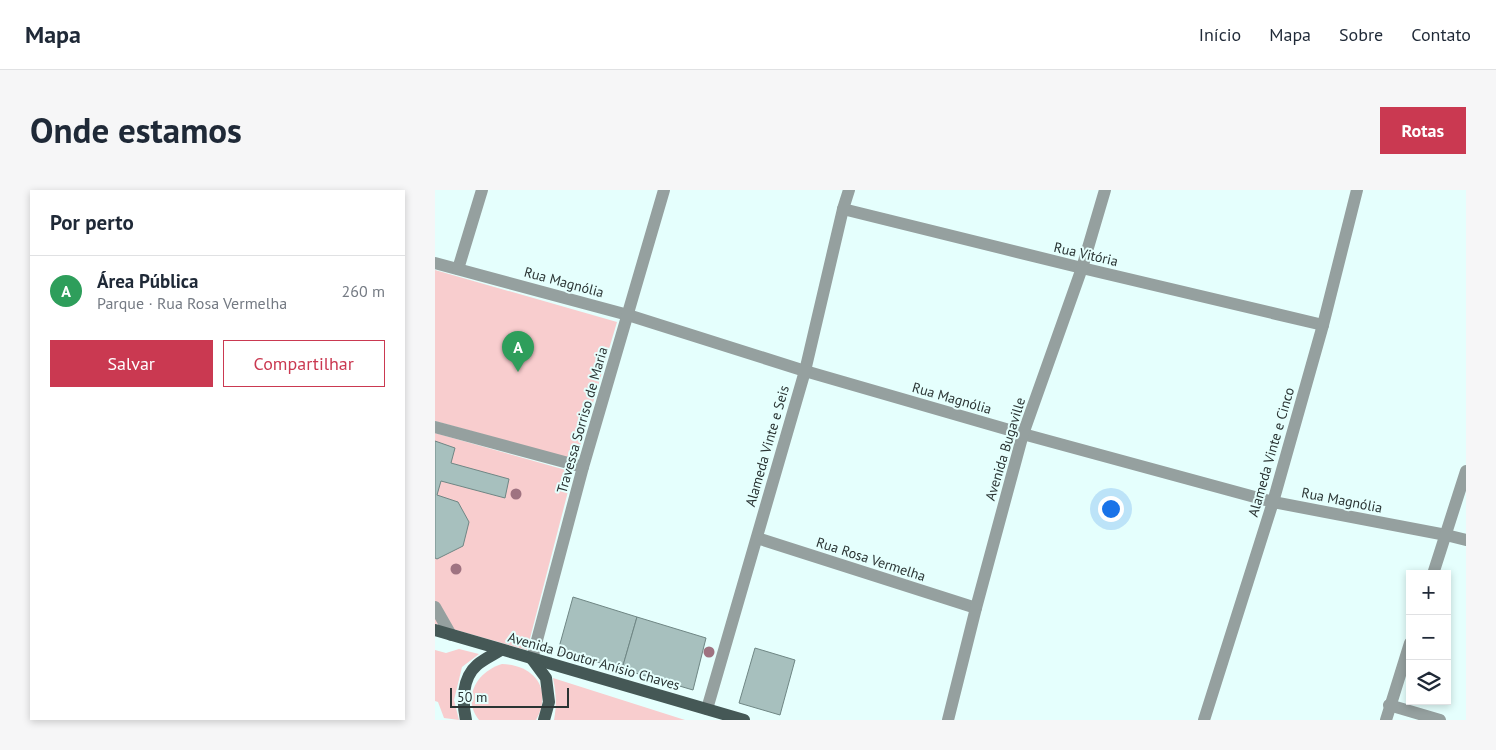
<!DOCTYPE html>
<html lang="pt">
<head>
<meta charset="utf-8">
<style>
  body { margin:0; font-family:"PT Sans",sans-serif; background:#f6f6f7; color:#1f2937 }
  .controls { position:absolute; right:15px; bottom:15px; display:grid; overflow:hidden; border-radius:0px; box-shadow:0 2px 8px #0003 }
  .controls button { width:45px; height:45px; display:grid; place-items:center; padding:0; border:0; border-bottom:1px solid #e0e1e3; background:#fff; color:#1f2937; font:25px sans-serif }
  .scale { position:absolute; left:15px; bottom:12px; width:119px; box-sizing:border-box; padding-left:5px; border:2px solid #2a3433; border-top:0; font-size:14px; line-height:18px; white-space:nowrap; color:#2a3433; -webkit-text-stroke:4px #e5fffd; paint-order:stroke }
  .you { position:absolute; left:675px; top:318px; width:18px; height:18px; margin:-12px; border:4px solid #fff; border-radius:50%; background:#1a73e8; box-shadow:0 0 0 8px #1a73e833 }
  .badge { display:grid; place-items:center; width:32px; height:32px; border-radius:50%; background:#ca3951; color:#fff; font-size:16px; font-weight:700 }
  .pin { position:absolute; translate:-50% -41px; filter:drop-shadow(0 1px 2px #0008) }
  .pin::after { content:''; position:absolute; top:26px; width:18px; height:15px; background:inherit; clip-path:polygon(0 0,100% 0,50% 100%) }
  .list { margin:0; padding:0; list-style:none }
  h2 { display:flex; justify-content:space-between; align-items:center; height:65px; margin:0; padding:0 20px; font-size:21px }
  h2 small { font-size:16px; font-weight:400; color:#747a83 }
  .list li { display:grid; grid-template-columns:32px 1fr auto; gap:15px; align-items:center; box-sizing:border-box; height:70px; padding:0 20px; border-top:1px solid #e0e1e3 }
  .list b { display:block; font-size:19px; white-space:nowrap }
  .list p { margin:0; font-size:16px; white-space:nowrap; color:#747a83 }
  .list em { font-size:16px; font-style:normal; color:#747a83 }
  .actions { display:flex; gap:10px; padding:15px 20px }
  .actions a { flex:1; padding:11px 0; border:1px solid #ca3951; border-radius:0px; text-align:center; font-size:18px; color:#ca3951 }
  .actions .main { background:#ca3951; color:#fff }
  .icon { flex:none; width:28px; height:28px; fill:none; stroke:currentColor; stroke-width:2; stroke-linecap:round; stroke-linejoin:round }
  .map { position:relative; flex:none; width:1031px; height:530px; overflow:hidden; border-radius:0px }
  header { display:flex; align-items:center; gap:30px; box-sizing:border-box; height:70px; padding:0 25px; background:#fff; border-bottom:1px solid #e0e1e3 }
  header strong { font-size:24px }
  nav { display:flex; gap:28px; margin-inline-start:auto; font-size:18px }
  .intro { display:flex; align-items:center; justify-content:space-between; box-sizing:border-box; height:120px; padding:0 30px }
  h1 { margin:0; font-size:35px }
  .button { padding:12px 22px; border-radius:0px; background:#ca3951; color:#fff; font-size:18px; font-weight:700 }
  main { display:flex; gap:30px; padding:0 30px }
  aside { flex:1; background:#fff; border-radius:0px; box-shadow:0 2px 8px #0003 }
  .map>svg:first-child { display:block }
  .green { fill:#f8cdce }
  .building { fill:#a7c0be; stroke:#6f8684 }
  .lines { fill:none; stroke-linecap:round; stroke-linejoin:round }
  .minor { stroke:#95a09f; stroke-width:12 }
  .major { stroke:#455856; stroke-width:12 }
  .tree { fill:#9f7381 }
  .labels { text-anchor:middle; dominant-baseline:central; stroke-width:4; stroke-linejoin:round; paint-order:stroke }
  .street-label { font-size:14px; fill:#2a3433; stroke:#e5fffd }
</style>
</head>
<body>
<header>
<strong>Mapa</strong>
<nav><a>Início</a><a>Mapa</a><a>Sobre</a><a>Contato</a></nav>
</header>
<div class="intro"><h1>Onde estamos</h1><a class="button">Rotas</a></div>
<main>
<aside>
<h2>Por perto<small></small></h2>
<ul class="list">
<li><span class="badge" style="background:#2e9e5b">A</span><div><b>Área Pública</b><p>Parque · Rua Rosa Vermelha</p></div><em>260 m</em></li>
</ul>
<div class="actions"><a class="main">Salvar</a><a>Compartilhar</a></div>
</aside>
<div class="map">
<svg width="1031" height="530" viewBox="0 0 1031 530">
  <rect width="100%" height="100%" fill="#e5fffd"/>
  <g class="green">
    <polygon points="0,80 182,132 141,270 0,231"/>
    <polygon points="0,243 138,282 92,460 0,434"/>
    <polygon points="24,459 44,464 27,477 19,510 24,530 9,528 3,512 0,511 0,460 11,463"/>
    <path d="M67 474C100 475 118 500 101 530H44C26 507 43 481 67 474Z"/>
    <path d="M118 488 250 530H119C122 515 121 503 118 488Z"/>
  </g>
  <g class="building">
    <polygon points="0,251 20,258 16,273 74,289 70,308 6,291 2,305 23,312 34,332 28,356 2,369 0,368"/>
    <polygon points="138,407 202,427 187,479 123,461"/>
    <polygon points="202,427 271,448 258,500 187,479"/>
    <polygon points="320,458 360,470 345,525 304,513"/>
  </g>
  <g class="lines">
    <g class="minor">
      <polyline points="408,19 647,78 888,135"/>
      <polyline points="0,73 193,125 370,181 588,244 838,312 1011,345 1031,350"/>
      <polyline points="23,79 47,0"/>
      <polyline points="0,237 148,277"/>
      <polyline points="322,348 541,418"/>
      <polyline points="998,384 1031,281"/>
      <polyline points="0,417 16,445"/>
      <polyline points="97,469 148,277 229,0"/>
      <polyline points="954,515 1005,530"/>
      <polyline points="272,519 370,181 408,19 414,0"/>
      <polyline points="513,530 541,418 588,244 647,78 670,0"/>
      <polyline points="769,530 838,312 888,135 922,0"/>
      <polyline points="951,530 975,453"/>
    </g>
    <g class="major">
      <polyline points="0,440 309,530"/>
      <polyline points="97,469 111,488 114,512 109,530"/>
      <path d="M31 530C27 512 27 488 42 475 49 469 58 465 66 460"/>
    </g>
  </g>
  <g class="tree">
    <circle cx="81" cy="304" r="5.5"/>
    <circle cx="21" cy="379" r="5.5"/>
    <circle cx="274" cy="462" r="5.5"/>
  </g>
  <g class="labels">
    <g class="street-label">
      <text transform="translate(651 64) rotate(13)">Rua Vitória</text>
      <text transform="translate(129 92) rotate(15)">Rua Magnólia</text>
      <text transform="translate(517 208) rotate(16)">Rua Magnólia</text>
      <text transform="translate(147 230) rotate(-74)">Travessa Sorriso de Maria</text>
      <text transform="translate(332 256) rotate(-74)">Alameda Vinte e Seis</text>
      <text transform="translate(570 259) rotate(-73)">Avenida Bugaville</text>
      <text transform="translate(836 262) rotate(-74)">Alameda Vinte e Cinco</text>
      <text transform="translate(907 310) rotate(11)">Rua Magnólia</text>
      <text transform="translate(436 369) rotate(18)">Rua Rosa Vermelha</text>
      <text transform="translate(159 471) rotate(16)">Avenida Doutor Anísio Chaves</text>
    </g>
  </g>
</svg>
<div class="controls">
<button>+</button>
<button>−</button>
<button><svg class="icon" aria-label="layers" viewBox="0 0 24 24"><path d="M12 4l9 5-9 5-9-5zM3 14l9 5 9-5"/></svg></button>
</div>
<div class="scale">50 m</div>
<div class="you"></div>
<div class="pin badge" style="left:83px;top:182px;background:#2e9e5b">A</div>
</div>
</main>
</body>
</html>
